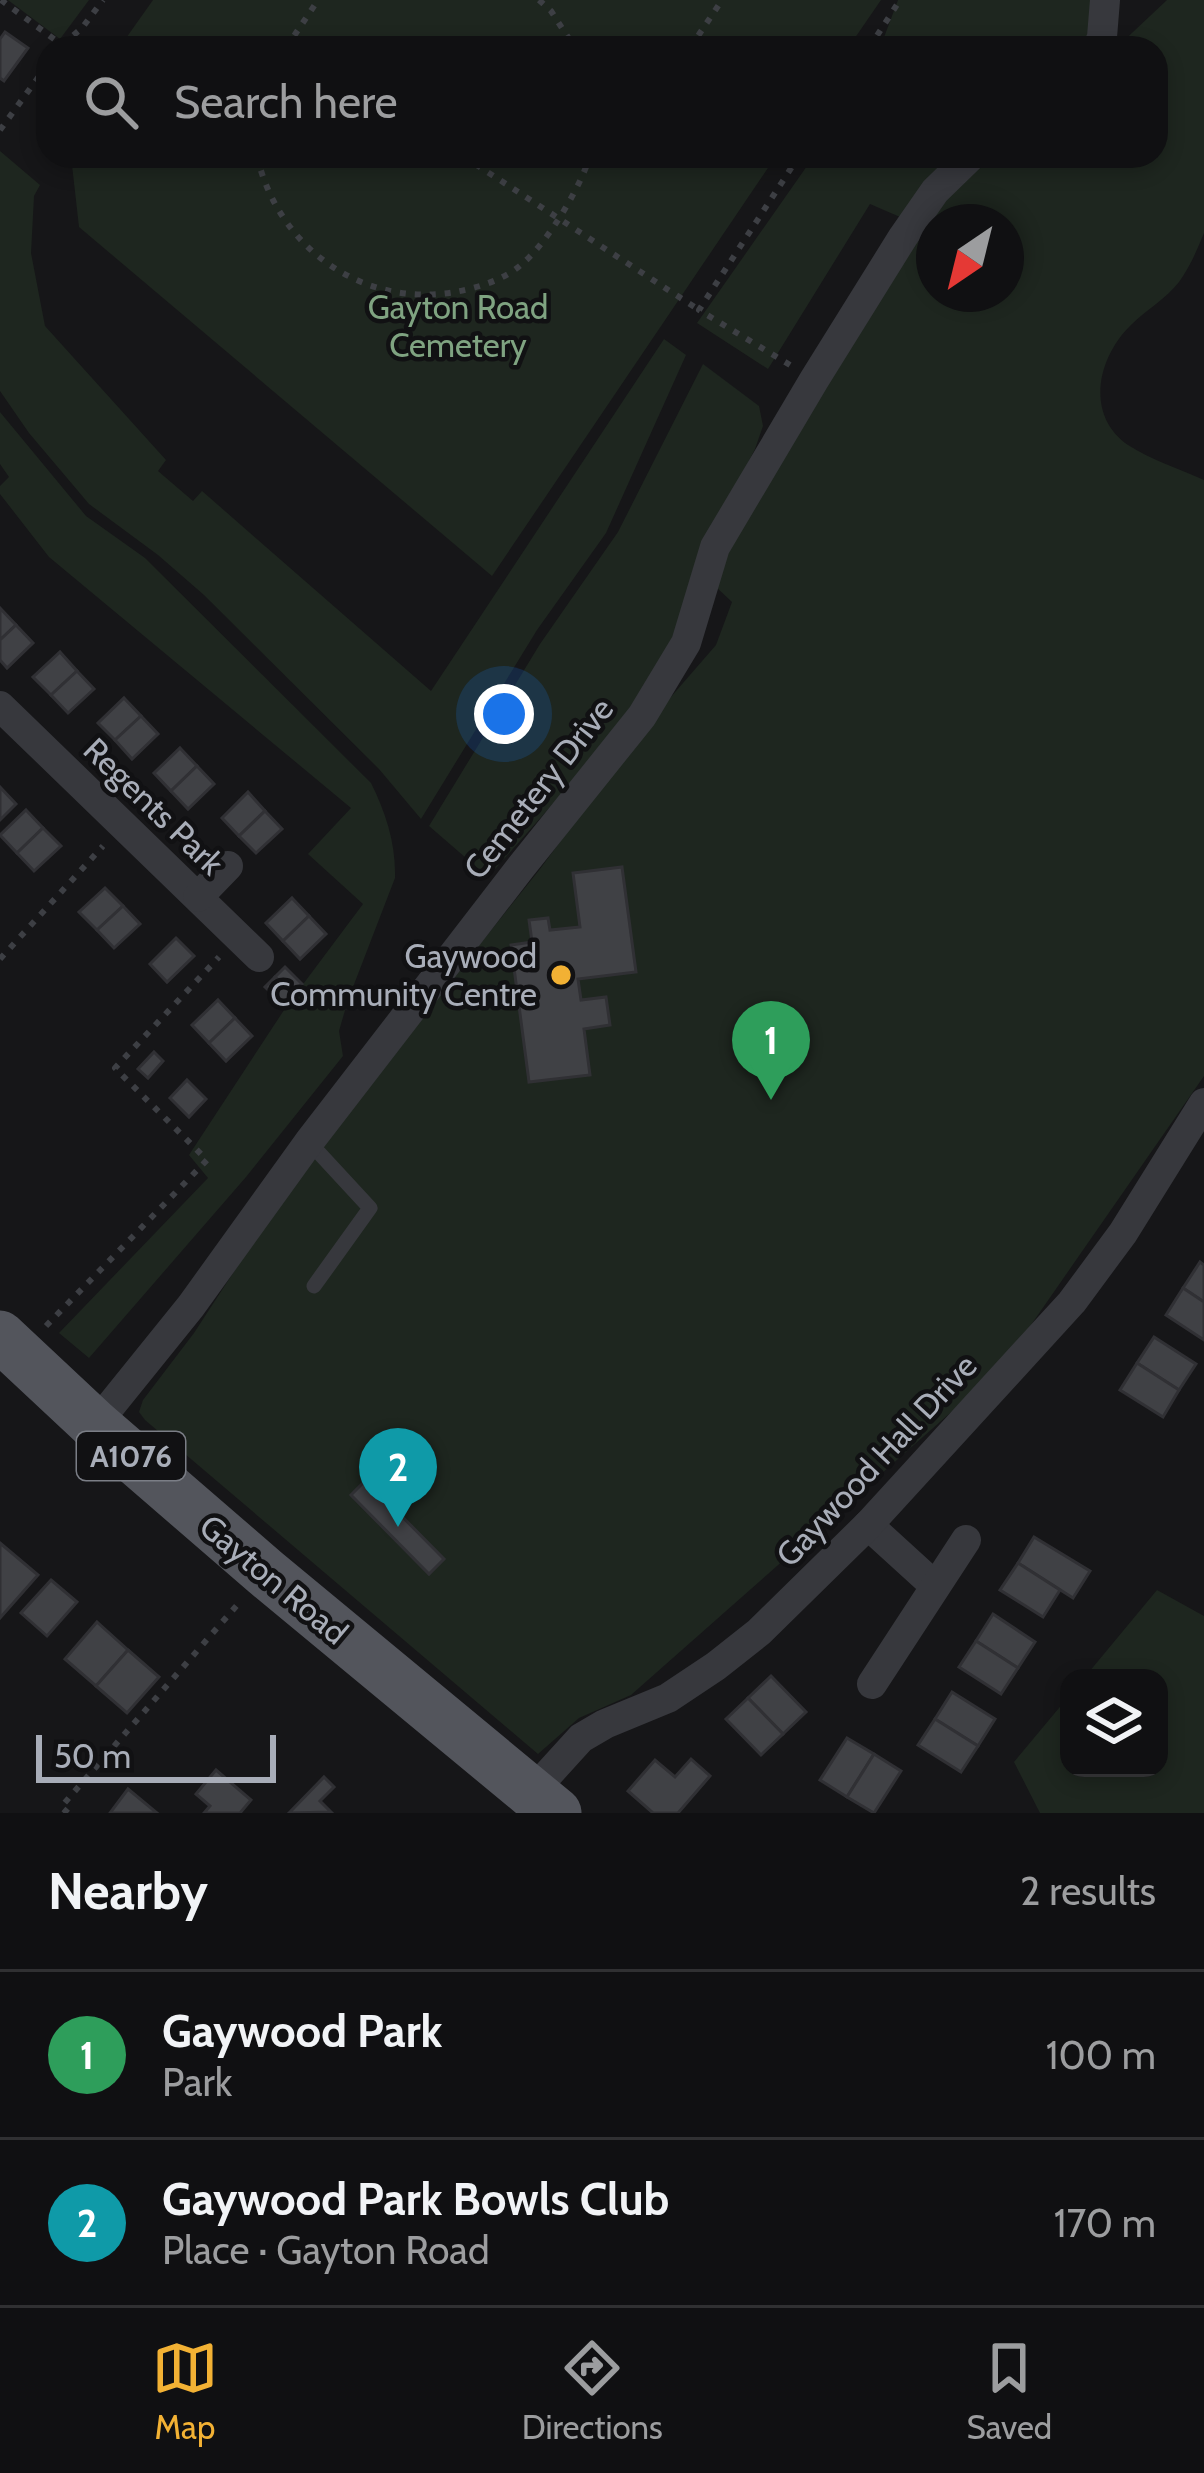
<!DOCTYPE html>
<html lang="en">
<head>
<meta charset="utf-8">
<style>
  body { margin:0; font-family:Cabin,sans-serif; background:#19191b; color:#f1f3f6 }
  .controls { position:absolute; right:36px; bottom:36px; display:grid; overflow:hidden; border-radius:24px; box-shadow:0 6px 18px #0003 }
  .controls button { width:108px; height:108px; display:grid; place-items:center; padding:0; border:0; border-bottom:3px solid #303032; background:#101012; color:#f1f3f6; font:60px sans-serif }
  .compass { position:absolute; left:916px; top:204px; width:108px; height:108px; border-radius:50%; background:#101012; box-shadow:0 6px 18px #0003; rotate:215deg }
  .scale { position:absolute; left:36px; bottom:30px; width:240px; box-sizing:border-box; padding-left:12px; border:6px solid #a8adb8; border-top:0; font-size:33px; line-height:42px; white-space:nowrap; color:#a8adb8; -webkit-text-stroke:9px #111113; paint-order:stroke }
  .you { position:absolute; left:504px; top:714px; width:42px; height:42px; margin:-30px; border:9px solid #fff; border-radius:50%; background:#1a73e8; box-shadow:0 0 0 18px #1a73e833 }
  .badge { display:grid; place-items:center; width:78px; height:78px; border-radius:50%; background:#f2b134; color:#fff; font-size:39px; font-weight:700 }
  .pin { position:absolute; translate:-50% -99px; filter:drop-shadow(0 3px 6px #0008) }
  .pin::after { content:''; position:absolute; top:63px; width:42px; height:36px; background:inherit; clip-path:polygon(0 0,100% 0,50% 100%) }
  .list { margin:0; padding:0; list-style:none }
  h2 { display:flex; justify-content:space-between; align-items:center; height:156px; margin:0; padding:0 48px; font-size:51px }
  h2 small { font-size:39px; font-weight:400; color:#9c9d9f }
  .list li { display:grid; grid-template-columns:78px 1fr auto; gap:36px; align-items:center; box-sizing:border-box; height:168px; padding:0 48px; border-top:3px solid #303032 }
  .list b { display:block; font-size:45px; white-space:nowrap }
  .list p { margin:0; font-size:39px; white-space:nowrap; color:#9c9d9f }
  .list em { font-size:39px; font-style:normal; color:#9c9d9f }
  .icon { flex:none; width:66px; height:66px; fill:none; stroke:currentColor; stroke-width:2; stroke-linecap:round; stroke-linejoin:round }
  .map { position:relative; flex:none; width:1204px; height:1813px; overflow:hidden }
  .search { position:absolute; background:#101012; box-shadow:0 6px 18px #0003; left:36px; right:36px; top:36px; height:132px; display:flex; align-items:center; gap:30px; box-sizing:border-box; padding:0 42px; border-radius:36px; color:#9c9d9f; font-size:45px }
  .sheet { height:492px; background:#101012 }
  nav { display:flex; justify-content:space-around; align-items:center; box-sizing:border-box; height:168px; border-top:3px solid #303032; background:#101012; font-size:33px; color:#9c9d9f }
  nav a { display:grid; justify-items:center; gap:6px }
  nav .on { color:#f2b134 }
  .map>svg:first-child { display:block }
  .green { fill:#1e261f; fill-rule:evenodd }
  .building { fill:#404145; stroke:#303034; stroke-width:3 }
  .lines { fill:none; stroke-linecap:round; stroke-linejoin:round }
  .path { stroke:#3d3f44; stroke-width:6; stroke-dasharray:6 9; stroke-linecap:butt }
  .lane { stroke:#37383d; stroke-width:15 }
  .street { stroke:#37383d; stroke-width:30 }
  .primary { stroke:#53555c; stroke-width:51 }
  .poi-dot { fill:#f2b134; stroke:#111113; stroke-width:4.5 }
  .labels { text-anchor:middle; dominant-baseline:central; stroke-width:9; stroke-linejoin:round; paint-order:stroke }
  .shield { fill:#111113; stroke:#7b7e86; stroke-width:3 }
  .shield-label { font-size:30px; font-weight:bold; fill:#a8adb8 }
  .park-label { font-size:33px; fill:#7fa381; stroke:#111113 }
  .street-label { font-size:33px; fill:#a8adb8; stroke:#111113 }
  .poi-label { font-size:33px; fill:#a8adb8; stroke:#111113; text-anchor:end }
</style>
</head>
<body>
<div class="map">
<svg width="1204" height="1813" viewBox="0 0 1204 1813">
  <rect width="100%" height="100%" fill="#161618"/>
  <g class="green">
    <polygon points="8,0 89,0 60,39"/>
    <polygon points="153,0 881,0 848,48 119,48"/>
    <polygon points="898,0 1094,0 1089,48 880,48"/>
    <path d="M1167 0H1204V233C1197 250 1190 267 1179 282 1166 299 1146 310 1131 325 1097 358 1085 415 1128 445 1151 460 1180 469 1204 480V1076L1001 1368 631 1695 579 1718 538 1754 145 1420 139 1412 143 1400 194 1333 304 1164 540 869 644 728 716 645 732 602 715 586 722 553 939 196 978 156H1156V48H1116ZM934 222H1006V294H934Z"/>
    <polygon points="0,151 40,185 34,196 31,253 45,326 166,460 158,471 193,501 202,491 431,691 664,339 686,355 606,533 537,630 421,819 379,769 204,595 158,555 89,504 29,433 0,391"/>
    <polygon points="71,156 776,156 492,576 79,227"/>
    <polygon points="814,156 962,156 907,220 870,204 768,369 697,323"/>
    <polygon points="703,364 759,406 763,426 755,449 707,543 677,632 636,710 488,877 429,826 540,644 618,532"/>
    <path d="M0 412 86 516 145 558 371 783C386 813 396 844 395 878L348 1000 339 1031 343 1056 246 1177 89 1358 59 1333 208 1178 189 1155 286 1007 363 904 308 854 351 808 49 557 0 494V486L9 477 0 464Z"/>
    <polygon points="1157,1590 1204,1616 1204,1813 1040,1813 1014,1762 1069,1696 1069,1768 1159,1768 1159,1678 1084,1678"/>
  </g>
  <g class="building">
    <polygon points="5,32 28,48 4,81 0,78 0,39"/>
    <polygon points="0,608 16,625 0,640"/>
    <polygon points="16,625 33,643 7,668 0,660 0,640"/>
    <polygon points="60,652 77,671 51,695 33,677"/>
    <polygon points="77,671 94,689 68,713 51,695"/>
    <polygon points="124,698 141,716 115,740 98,723"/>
    <polygon points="141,716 158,734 132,759 115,740"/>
    <polygon points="180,748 197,766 171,791 154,773"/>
    <polygon points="197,766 214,784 188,809 171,791"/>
    <polygon points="0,787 16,804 0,820"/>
    <polygon points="248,792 265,811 239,836 222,818"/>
    <polygon points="26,810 43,828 17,853 0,835"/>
    <polygon points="265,811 282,829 256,853 239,836"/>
    <polygon points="43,828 61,846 34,871 17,853"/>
    <polygon points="622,867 636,972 578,979 581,1000 606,997 610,1025 584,1029 590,1075 529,1082 511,945 532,942 529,920 548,918 550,930 580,927 573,873"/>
    <polygon points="105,888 123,906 97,930 79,912"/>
    <polygon points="292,898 309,916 283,941 266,923"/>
    <polygon points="123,906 140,924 114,948 97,930"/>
    <polygon points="309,916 326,934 300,959 283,941"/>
    <polygon points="176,938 194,956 167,982 150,964"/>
    <polygon points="285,967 302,984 293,994 275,977"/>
    <polygon points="275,977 293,994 283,1004 265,987"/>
    <polygon points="218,1000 235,1018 209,1043 192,1025"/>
    <polygon points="235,1018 252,1036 226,1061 209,1043"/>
    <polygon points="154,1052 163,1061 148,1078 138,1069"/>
    <polygon points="187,1080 206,1099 189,1117 170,1098"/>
    <polygon points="1200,1262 1204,1265 1204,1302 1183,1288"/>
    <polygon points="1183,1288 1204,1302 1204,1340 1166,1315"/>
    <polygon points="1154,1337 1196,1364 1179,1390 1137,1363"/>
    <polygon points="1137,1363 1179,1390 1163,1417 1120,1390"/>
    <polygon points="366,1480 444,1559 429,1574 351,1495"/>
    <polygon points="1034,1537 1090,1571 1073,1598 1018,1563"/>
    <polygon points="0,1543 38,1575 0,1618"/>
    <polygon points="1018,1563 1060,1590 1043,1617 1000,1590"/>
    <polygon points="51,1580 77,1602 47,1636 21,1613"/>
    <polygon points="993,1614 1035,1642 1018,1668 976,1641"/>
    <polygon points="97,1622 128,1650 96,1686 65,1659"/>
    <polygon points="976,1641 1018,1668 1001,1694 959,1667"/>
    <polygon points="128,1650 159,1677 127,1713 96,1686"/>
    <polygon points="771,1676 806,1712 783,1734 748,1698"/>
    <polygon points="952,1692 995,1719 978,1746 935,1719"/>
    <polygon points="748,1698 783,1734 761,1755 726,1719"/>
    <polygon points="935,1719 978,1746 961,1772 918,1745"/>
    <polygon points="847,1738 874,1754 847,1797 820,1780"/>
    <polygon points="874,1754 901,1771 874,1813 847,1797"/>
    <polygon points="691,1759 710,1776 678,1813 653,1813 628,1791 655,1760 675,1777"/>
    <polygon points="216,1770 251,1800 240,1813 204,1813 210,1806 196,1794"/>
    <polygon points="324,1777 334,1787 320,1801 331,1812 289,1813"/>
    <polygon points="128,1789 157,1813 110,1813"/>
  </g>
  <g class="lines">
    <g class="path">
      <polyline points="1,0 62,45 60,48"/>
      <polyline points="539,0 551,11 575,48"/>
      <polyline points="62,45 82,28 103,0"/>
      <polyline points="286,48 318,0"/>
      <polyline points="690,48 722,0"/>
      <polyline points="869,48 900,0"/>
      <polyline points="0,130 48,64"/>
      <path d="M257 156C278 247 361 308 455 292 477 288 504 280 522 264 548 242 580 188 590 156"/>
      <polyline points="463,156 699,310"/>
      <polyline points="790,365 699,310 799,156"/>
      <polyline points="0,959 103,846"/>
      <polyline points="46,1326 207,1160 115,1068 219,957"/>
      <polyline points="68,1813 61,1807 238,1604"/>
    </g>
    <polyline class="lane" points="309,1142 370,1208 314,1286"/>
    <g class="street">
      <polyline points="1098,48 1102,37 1105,0"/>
      <polyline points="0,706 259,957"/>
      <polyline points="198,897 228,866"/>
      <polyline points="95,1425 191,1306 309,1142 521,867 642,716 686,643 715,547 814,380 903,237 935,191 971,156"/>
      <polyline points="868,1525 935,1586"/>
      <polyline points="872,1684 966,1540"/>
      <polyline points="531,1793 581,1738 605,1724 668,1698 716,1666 759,1632 868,1525 1072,1302 1123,1233 1204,1103"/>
    </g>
    <polyline class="primary" points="0,1336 95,1425 265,1572 556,1813"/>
  </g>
  <circle class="poi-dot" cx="561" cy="975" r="12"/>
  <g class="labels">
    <rect class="shield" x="77" y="1432" width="108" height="48" rx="9"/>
    <g class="shield-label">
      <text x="131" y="1456">A1076</text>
    </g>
    <g class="park-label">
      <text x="458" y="307">Gayton Road<tspan x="458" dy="38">Cemetery</tspan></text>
    </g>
    <g class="street-label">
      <text transform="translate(538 788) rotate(-52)">Cemetery Drive</text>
      <text transform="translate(154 806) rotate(44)">Regents Park</text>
      <text transform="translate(876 1460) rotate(-47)">Gaywood Hall Drive</text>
      <text transform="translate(274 1579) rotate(40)">Gayton Road</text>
    </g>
    <g class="poi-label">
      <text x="537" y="956">Gaywood<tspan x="537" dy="38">Community Centre</tspan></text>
    </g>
  </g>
</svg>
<div class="controls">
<button><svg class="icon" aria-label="layers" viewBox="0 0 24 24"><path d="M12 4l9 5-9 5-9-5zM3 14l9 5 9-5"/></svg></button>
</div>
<svg class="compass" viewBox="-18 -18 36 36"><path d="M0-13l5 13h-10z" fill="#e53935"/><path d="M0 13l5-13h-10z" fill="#9c9d9f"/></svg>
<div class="scale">50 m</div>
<div class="you"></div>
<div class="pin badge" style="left:771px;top:1100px;background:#2e9e5b">1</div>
<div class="pin badge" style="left:398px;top:1527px;background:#0f9aa8">2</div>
<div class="search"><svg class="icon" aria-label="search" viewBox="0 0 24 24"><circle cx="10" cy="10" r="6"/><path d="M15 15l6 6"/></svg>Search here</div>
</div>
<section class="sheet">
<h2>Nearby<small>2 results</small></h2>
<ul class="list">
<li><span class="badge" style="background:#2e9e5b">1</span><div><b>Gaywood Park</b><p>Park</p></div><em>100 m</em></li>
<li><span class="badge" style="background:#0f9aa8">2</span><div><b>Gaywood Park Bowls Club</b><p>Place · Gayton Road</p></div><em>170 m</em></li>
</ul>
</section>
<nav>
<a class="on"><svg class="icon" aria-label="map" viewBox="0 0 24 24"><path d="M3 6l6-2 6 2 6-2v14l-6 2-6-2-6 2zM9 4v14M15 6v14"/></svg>Map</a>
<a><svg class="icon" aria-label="directions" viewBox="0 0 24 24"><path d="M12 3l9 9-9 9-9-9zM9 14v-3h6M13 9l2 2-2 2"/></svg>Directions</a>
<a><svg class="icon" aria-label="saved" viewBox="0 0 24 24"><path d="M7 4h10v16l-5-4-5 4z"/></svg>Saved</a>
</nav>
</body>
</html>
